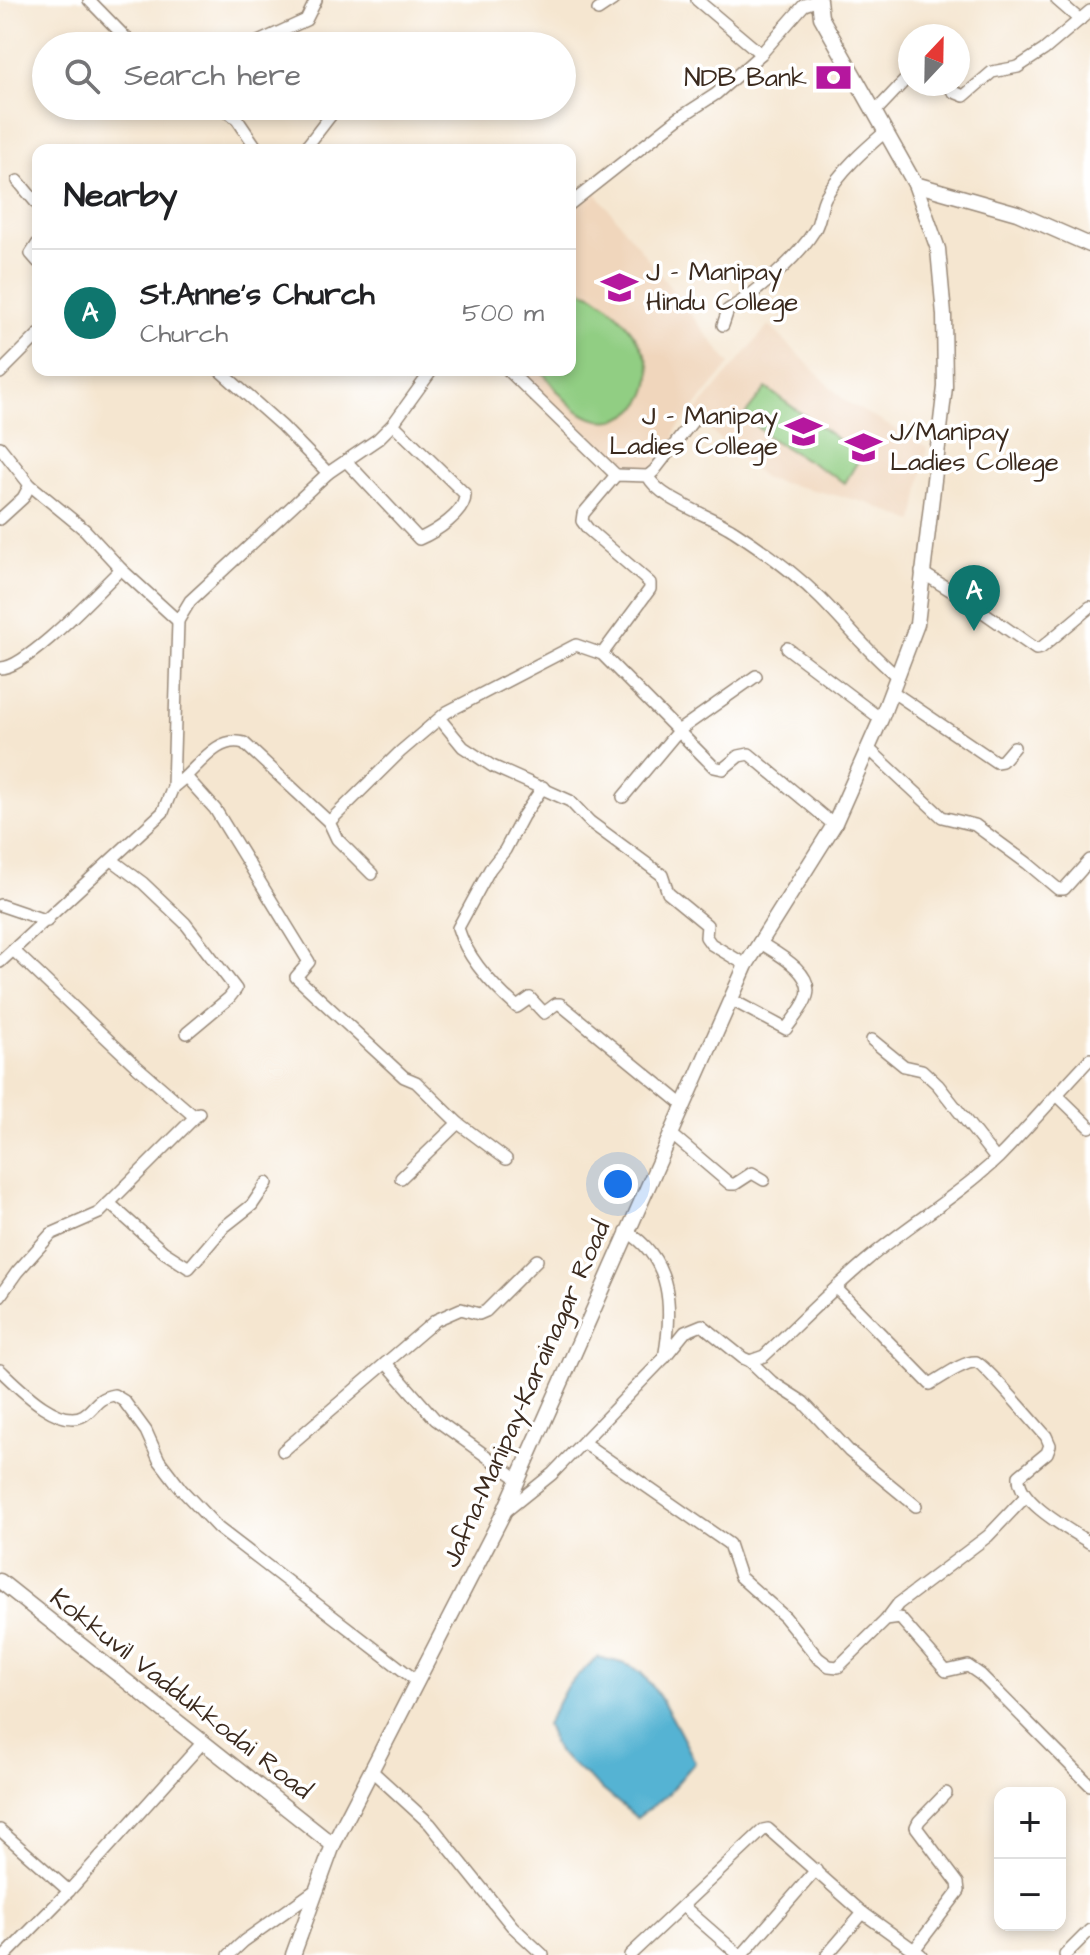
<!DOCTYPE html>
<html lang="en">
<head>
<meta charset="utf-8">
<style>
  body { margin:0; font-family:"Architects Daughter",sans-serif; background:#f6f6f6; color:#202124 }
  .controls { position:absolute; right:24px; bottom:24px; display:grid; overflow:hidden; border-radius:16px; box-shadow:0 4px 12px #0003 }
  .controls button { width:72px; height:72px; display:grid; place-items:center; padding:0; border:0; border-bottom:2px solid #e0e0e0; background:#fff; color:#202124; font:40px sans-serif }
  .compass { position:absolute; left:898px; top:24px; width:72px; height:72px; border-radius:50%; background:#fff; box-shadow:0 4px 12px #0003; rotate:22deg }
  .you { position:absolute; left:618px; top:1184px; width:28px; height:28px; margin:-20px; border:6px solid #fff; border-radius:50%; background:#1a73e8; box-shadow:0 0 0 12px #1a73e833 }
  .badge { display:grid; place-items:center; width:52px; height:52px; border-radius:50%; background:#0f766e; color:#fff; font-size:26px; font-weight:700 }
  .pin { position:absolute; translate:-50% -66px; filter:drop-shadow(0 2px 4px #0008) }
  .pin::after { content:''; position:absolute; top:42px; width:28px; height:24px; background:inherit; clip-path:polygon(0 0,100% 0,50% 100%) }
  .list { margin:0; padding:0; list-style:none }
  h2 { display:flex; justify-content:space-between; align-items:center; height:104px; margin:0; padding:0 32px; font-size:34px }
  h2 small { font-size:26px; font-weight:400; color:#757577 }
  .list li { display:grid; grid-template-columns:52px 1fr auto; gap:24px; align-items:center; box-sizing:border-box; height:128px; padding:0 32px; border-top:2px solid #e0e0e0 }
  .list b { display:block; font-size:30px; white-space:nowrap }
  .list p { margin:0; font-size:26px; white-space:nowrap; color:#757577 }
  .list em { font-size:26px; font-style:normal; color:#757577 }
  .icon { flex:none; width:44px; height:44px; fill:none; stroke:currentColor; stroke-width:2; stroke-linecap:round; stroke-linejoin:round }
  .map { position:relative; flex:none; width:1090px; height:1955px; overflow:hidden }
  .search { position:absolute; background:#fff; box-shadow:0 4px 12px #0003; left:32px; top:32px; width:544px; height:88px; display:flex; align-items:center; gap:20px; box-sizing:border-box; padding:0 28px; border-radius:44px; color:#757577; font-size:30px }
  .panel { position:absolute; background:#fff; box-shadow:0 4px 12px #0003; left:32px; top:144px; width:544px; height:232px; border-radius:16px }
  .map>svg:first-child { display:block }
  .built { fill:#f0d6bc }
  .green { fill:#91ce83; stroke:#667c50; stroke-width:2 }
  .water { fill:#54b3d3; stroke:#486e78; stroke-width:2 }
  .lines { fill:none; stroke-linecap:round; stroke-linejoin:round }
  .minor-casing { stroke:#988877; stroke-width:14 }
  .major-casing { stroke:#988877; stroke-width:17 }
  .minor { stroke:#fff; stroke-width:11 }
  .major { stroke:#fff; stroke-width:14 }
  .labels { text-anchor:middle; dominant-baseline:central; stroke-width:7; stroke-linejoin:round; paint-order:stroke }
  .poi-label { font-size:26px; fill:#3b2a1e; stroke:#fff; text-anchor:end }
  .street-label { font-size:26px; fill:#3b2a1e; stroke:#fff }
</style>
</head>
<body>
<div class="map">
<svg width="1090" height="1955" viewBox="0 0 1090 1955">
  <rect width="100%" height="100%" fill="#fff"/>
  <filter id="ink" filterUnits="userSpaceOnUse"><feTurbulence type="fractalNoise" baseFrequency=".0125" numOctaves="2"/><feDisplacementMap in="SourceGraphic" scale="16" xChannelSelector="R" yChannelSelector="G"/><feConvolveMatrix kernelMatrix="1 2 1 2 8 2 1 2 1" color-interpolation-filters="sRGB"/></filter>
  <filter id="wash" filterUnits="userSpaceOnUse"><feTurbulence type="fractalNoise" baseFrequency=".006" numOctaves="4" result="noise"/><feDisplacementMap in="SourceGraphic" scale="32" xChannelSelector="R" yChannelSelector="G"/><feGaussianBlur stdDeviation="1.8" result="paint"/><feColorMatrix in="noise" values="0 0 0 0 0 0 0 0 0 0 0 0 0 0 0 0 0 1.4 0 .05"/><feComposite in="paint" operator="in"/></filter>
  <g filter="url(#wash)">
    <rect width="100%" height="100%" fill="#f5e6d0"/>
    <g class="built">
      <polygon points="594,190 730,364 675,431 675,441 648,474 618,457 516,376 514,370 570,370 570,210"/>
      <polygon points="769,325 845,401 927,447 914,522 865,502 765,479 693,415"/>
    </g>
    <g class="green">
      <path d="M575 288C583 291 592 293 598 298 619 310 652 352 650 377 648 408 619 429 589 417 570 409 553 386 541 370H570V289Z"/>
      <polygon points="766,388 861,456 845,483 771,439 744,416"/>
    </g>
    <path class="water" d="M597 1657C609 1660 623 1662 634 1668 654 1678 684 1740 695 1762L667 1795 637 1818 557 1752 546 1725 567 1686Z"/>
  </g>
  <g filter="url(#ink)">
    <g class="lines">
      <defs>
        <g id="minor">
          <polyline points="89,0 126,38 140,46"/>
          <polyline points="697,0 761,54"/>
          <polyline points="1057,0 1080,20"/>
          <polyline points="598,10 613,0"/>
          <polyline points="255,46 258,42 306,20 316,0"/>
          <polyline points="946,84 954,92 964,96 992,72 1018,67 1044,50 1090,11"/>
          <polyline points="221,106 237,119 258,150"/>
          <polyline points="874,113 910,75"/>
          <polyline points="304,150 338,106"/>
          <polyline points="18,181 38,205"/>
          <polyline points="570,204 679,118 716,94 761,54 804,5 819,0"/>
          <polyline points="38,243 31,254 38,262"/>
          <path d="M723 325 728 310C757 292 796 260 814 231 821 221 820 206 826 196 840 171 864 150 885 132"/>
          <polyline points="219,370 282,426 328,473"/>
          <polyline points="508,370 616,475"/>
          <polyline points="0,373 38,335"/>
          <polyline points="0,447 30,485 85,530 121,569 178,621"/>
          <path d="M346 461 419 539C435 532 466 513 465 494L393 424"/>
          <path d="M648 476C658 499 712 516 734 531 765 551 795 573 821 599 847 625 869 654 898 677"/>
          <polyline points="0,519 23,498 30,485"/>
          <polyline points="921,572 963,598 1036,649 1041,648 1090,607"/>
          <polyline points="787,648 881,719"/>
          <polyline points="602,654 650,589 650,583 588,529 582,521 583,514 616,475 648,476 654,471 692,422"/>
          <path d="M0 668C27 669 99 590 121 569"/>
          <polyline points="893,692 996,762 1002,761 1014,747"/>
          <polyline points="440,719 463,747 492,766 570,801 590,822 662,875 668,893 707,925 706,937 711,944 746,965"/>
          <polyline points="868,748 942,817 975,825 1027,863 1058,889 1064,889 1090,860"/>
          <polyline points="187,778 215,809 309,962 296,977 404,1077 416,1082 458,1123 506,1159"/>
          <path d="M173 787C195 773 215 734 244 743L329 822 400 752 447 712 576 645 602 654 714 767 723 769 739 756 749 754 834 825"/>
          <path d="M543 787 523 816 505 850 490 869 458 928C467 958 494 987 517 1007L530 998 544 1013 556 1004H560L682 1104"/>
          <polyline points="623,797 678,731 756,676"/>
          <polyline points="329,822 337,839 372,874"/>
          <polyline points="112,860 143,883 185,923 236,989 229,998 187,1033"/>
          <polyline points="0,905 47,921"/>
          <polyline points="13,950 135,1065 195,1117"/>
          <polyline points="0,962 163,812 173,787 178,621 190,601 328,473 378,439 393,424 432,370"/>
          <path d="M730 999 786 1029C793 1019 804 1007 807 996 814 972 776 953 759 942"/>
          <polyline points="872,1040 904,1066 922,1070 938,1085 996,1159"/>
          <polyline points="1058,1096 1090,1127"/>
          <polyline points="670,1133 730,1184 735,1184 752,1173 764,1180"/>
          <polyline points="401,1178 458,1123"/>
          <polyline points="109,1203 164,1252 189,1268 224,1227 252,1205 267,1183"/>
          <path d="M626 1231C673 1259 673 1310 664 1358"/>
          <path d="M836 1288 930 1384C942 1378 963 1361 976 1362 983 1363 1037 1426 1046 1436L1050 1445 1047 1453 1019 1476C1017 1502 1070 1530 1090 1543"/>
          <polyline points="0,1296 17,1272 51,1234 99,1213 199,1113"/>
          <polyline points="750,1361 772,1382 803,1402 849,1451 916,1506"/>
          <polyline points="386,1363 435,1419 518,1479"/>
          <path d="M0 1370C17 1386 59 1430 84 1415 98 1406 94 1399 114 1395L124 1401 146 1431 159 1460 181 1489 218 1528 418 1682"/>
          <polyline points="584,1443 729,1544 740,1577 785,1617 818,1658 829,1666 838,1667 886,1620 900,1618 946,1671 968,1666 981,1675 1090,1785"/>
          <polyline points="283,1451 436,1320 461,1309 479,1314 486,1311 537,1260"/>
          <path d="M506 1511 552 1474 664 1358 685 1332 702 1325 743 1358 750 1361 764 1356C798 1324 831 1290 867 1260 909 1224 958 1196 998 1158 1030 1126 1059 1091 1090 1059"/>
          <polyline points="886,1620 898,1604 988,1536 1026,1496"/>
          <polyline points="372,1771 430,1824 512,1926 543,1955"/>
          <polyline points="0,1830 69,1891"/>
          <polyline points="684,1907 739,1955"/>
          <polyline points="911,1954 959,1891 958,1883 916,1827 919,1821 946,1793"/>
          <polyline points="6,1955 69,1891 204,1741"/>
          <polyline points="229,1955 244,1941 317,1889"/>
          <polyline points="630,1955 763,1830 768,1829 863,1913 921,1955"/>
          <polyline points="742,1955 816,1870"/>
          <polyline points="827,1955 863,1913"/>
          <polyline points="1065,1955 1090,1930"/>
        </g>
        <g id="major">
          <polyline points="915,184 1017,213 1090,245"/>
          <polyline points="0,1581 333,1845"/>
          <polyline points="293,1955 333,1845 503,1514 746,965 834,825 881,719 917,624 945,387 944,315 938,249 915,184 821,17 819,0"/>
        </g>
      </defs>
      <use href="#minor" class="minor-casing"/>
      <use href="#major" class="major-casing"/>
      <use href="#minor" class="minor"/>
      <use href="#major" class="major"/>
    </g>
  </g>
  <defs>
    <symbol id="bank-bare" viewBox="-9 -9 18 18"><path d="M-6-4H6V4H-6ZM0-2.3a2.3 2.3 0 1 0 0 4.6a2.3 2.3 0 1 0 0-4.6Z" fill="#b5179e" stroke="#fff" stroke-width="2.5" paint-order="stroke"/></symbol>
    <symbol id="school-bare" viewBox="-9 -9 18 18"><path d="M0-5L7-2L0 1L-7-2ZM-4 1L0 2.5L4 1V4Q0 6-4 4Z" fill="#b5179e" stroke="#fff" stroke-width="2.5" paint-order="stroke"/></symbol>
  </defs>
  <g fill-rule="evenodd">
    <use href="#bank-bare" x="808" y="52" width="51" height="51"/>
    <use href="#school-bare" x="594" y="262" width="51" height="51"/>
    <use href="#school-bare" x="778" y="406" width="51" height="51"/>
    <use href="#school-bare" x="838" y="422" width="51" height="51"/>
  </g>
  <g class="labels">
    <g class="poi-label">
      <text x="807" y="78">NDB Bank</text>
      <text x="646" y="272" text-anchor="start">J - Manipay<tspan x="646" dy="30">Hindu College</tspan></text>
      <text x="778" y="416">J - Manipay<tspan x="778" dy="30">Ladies College</tspan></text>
      <text x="890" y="432" text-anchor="start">J/Manipay<tspan x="890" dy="30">Ladies College</tspan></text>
    </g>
    <g class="street-label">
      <text transform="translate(526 1394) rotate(-66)">Jafna-Manipay-Karainagar Road</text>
      <text transform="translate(181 1694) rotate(38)">Kokkuvil Vaddukkodai Road</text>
    </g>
  </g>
</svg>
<div class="controls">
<button>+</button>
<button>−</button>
</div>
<svg class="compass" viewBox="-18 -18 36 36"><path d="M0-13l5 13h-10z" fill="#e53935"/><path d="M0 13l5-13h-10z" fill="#757577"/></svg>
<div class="you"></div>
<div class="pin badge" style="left:974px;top:631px">A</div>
<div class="search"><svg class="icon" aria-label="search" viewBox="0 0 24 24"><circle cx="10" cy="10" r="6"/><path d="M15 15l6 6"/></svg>Search here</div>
<section class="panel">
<h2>Nearby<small></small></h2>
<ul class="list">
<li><span class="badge">A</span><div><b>St.Anne's Church</b><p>Church</p></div><em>500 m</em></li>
</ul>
</section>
</div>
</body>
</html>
